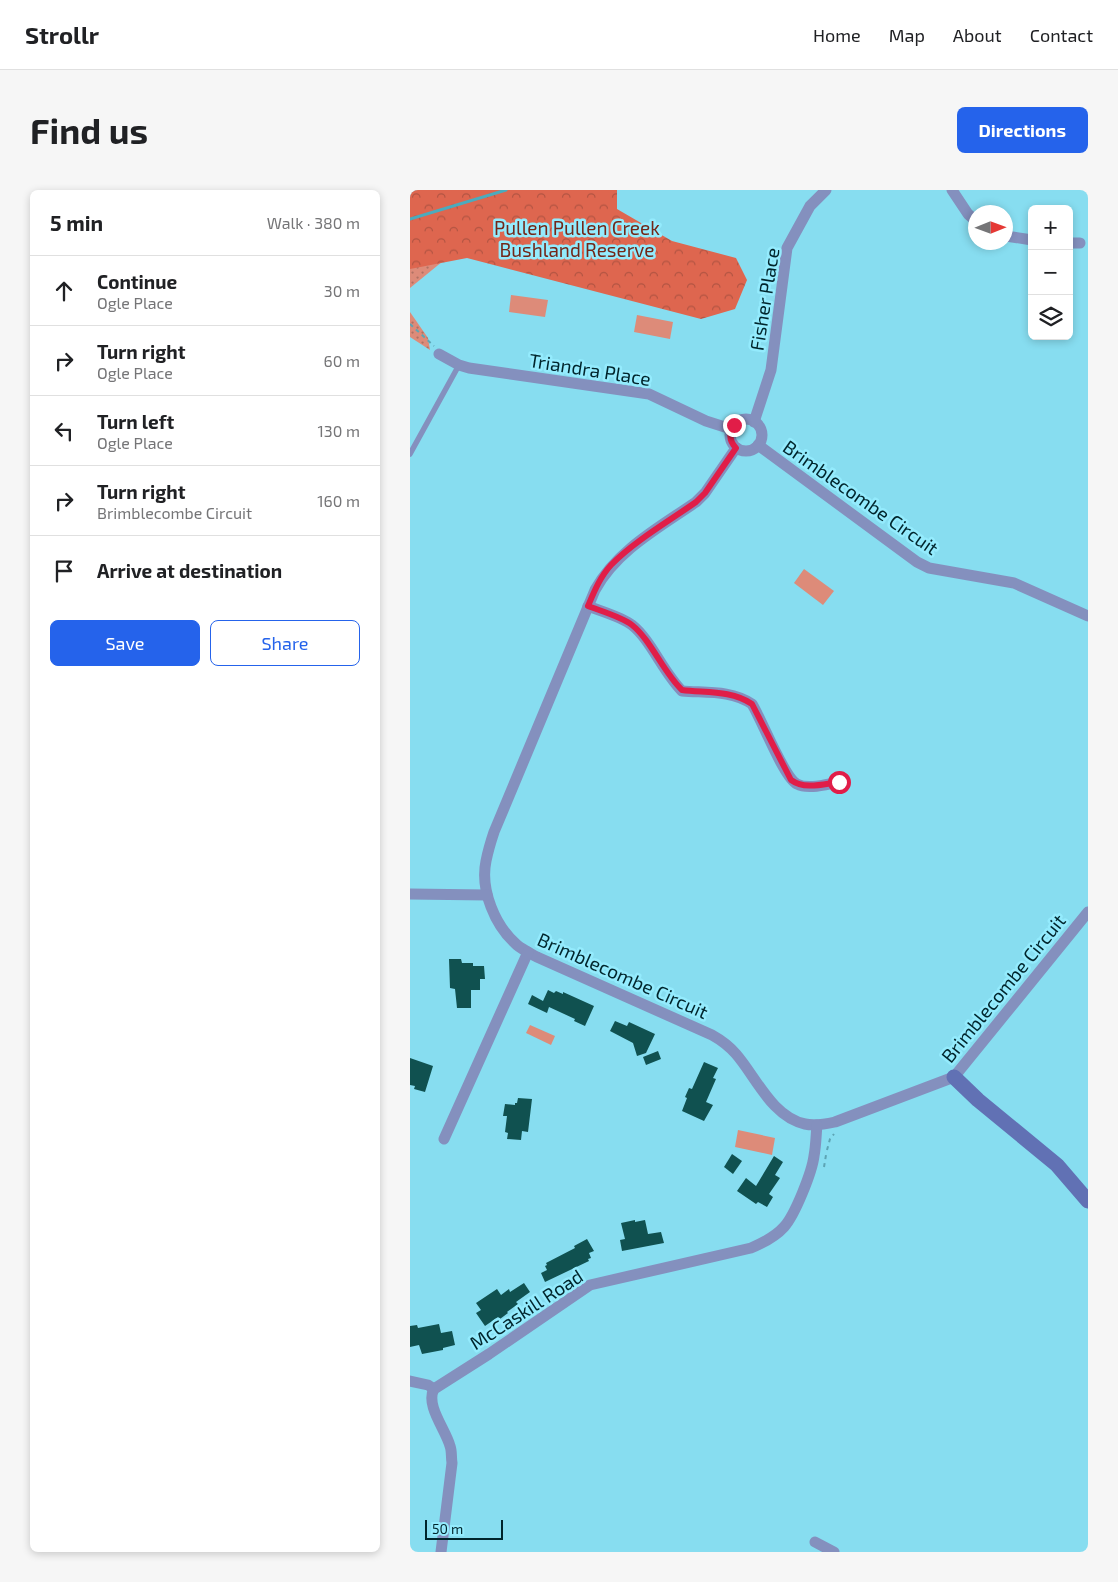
<!DOCTYPE html>
<html lang="en">
<head>
<meta charset="utf-8">
<style>
  body { margin:0; font-family:"Exo 2",sans-serif; background:#f6f6f6; color:#202124 }
  .controls { position:absolute; right:15px; top:15px; display:grid; overflow:hidden; border-radius:8px; box-shadow:0 2px 8px #0003 }
  .controls button { width:45px; height:45px; display:grid; place-items:center; padding:0; border:0; border-bottom:1px solid #e0e0e0; background:#fff; color:#202124; font:25px sans-serif }
  .compass { position:absolute; left:558px; top:15px; width:45px; height:45px; border-radius:50%; background:#fff; box-shadow:0 2px 8px #0003; rotate:89deg }
  .scale { position:absolute; left:15px; bottom:12px; width:78px; box-sizing:border-box; padding-left:5px; border:2px solid #00252c; border-top:0; font-size:14px; line-height:18px; white-space:nowrap; color:#00252c; -webkit-text-stroke:4px #94ebfd; paint-order:stroke }
  .stop { position:absolute; width:15px; height:15px; margin:-11px; border:4px solid #e11d48; border-radius:50%; background:#fff }
  .stop.end { background:#e11d48; border-color:#fff; box-shadow:0 1px 5px #0008 }
  .list { margin:0; padding:0; list-style:none }
  h2 { display:flex; justify-content:space-between; align-items:center; height:65px; margin:0; padding:0 20px; font-size:21px }
  h2 small { font-size:16px; font-weight:400; color:#757577 }
  .list li { display:grid; grid-template-columns:32px 1fr auto; gap:15px; align-items:center; box-sizing:border-box; height:70px; padding:0 20px; border-top:1px solid #e0e0e0 }
  .list b { display:block; font-size:19px; white-space:nowrap }
  .list p { margin:0; font-size:16px; white-space:nowrap; color:#757577 }
  .list em { font-size:16px; font-style:normal; color:#757577 }
  .actions { display:flex; gap:10px; padding:15px 20px }
  .actions a { flex:1; padding:11px 0; border:1px solid #2563eb; border-radius:8px; text-align:center; font-size:18px; color:#2563eb }
  .actions .main { background:#2563eb; color:#fff }
  .icon { flex:none; width:28px; height:28px; fill:none; stroke:currentColor; stroke-width:2; stroke-linecap:round; stroke-linejoin:round }
  .map { position:relative; flex:none; width:678px; height:1362px; overflow:hidden; border-radius:8px }
  header { display:flex; align-items:center; gap:30px; box-sizing:border-box; height:70px; padding:0 25px; background:#fff; border-bottom:1px solid #e0e0e0 }
  header strong { font-size:24px }
  nav { display:flex; gap:28px; margin-inline-start:auto; font-size:18px }
  .intro { display:flex; align-items:center; justify-content:space-between; box-sizing:border-box; height:120px; padding:0 30px }
  h1 { margin:0; font-size:35px }
  .button { padding:12px 22px; border-radius:8px; background:#2563eb; color:#fff; font-size:18px; font-weight:700 }
  main { display:flex; gap:30px; padding:0 30px }
  aside { flex:1; background:#fff; border-radius:8px; box-shadow:0 2px 8px #0003 }
  .map>svg:first-child { display:block }
  .grass { fill:url(#grass-dots) }
  .forest { fill:url(#forest-crowns) }
  .garden { fill:#dd8b79 }
  .lines { fill:none; stroke-linecap:round; stroke-linejoin:round }
  .stream { stroke:#4babbd; stroke-width:3 }
  .building { fill:#105150 }
  .path { stroke:#5da4b4; stroke-width:2; stroke-dasharray:4 4; stroke-linecap:butt }
  .lane { stroke:#8490be; stroke-width:5.5 }
  .street { stroke:#8490be; stroke-width:11 }
  .secondary { stroke:#6171b4; stroke-width:15 }
  .route { stroke:#e11d48; stroke-width:6 }
  .labels { text-anchor:middle; dominant-baseline:central; stroke-width:5; stroke-linejoin:round; paint-order:stroke }
  .park-label { font-size:19px; fill:#732718; stroke:#94ebfd }
  .street-label { font-size:19px; fill:#00252c; stroke:#94ebfd }
</style>
</head>
<body>
<header>
<strong>Strollr</strong>
<nav><a>Home</a><a>Map</a><a>About</a><a>Contact</a></nav>
</header>
<div class="intro"><h1>Find us</h1><a class="button">Directions</a></div>
<main>
<aside>
<h2>5 min<small>Walk · 380 m</small></h2>
<ul class="list">
<li><svg class="icon" aria-label="ahead" viewBox="0 0 24 24"><path d="M12 20V5M6 11l6-6 6 6"/></svg><div><b>Continue</b><p>Ogle Place</p></div><em>30 m</em></li>
<li><svg class="icon" aria-label="right" viewBox="0 0 24 24"><path d="M7 20v-9h11M14 6l5 5-5 5"/></svg><div><b>Turn right</b><p>Ogle Place</p></div><em>60 m</em></li>
<li><svg class="icon" aria-label="left" viewBox="0 0 24 24"><path d="M17 20v-9H6M10 6l-5 5 5 5"/></svg><div><b>Turn left</b><p>Ogle Place</p></div><em>130 m</em></li>
<li><svg class="icon" aria-label="right" viewBox="0 0 24 24"><path d="M7 20v-9h11M14 6l5 5-5 5"/></svg><div><b>Turn right</b><p>Brimblecombe Circuit</p></div><em>160 m</em></li>
<li><svg class="icon" aria-label="arrive" viewBox="0 0 24 24"><path d="M6 21V4h12l-3 4 3 4H6"/></svg><div><b>Arrive at destination</b></div></li>
</ul>
<div class="actions"><a class="main">Save</a><a>Share</a></div>
</aside>
<div class="map">
<svg width="678" height="1362" viewBox="0 0 678 1362">
  <defs>
    <pattern id="grass-dots" width="8" height="8" patternUnits="userSpaceOnUse" patternTransform="scale(1.25)"><rect width="8" height="8" fill="#dd8b79"/><path d="M2 2h.1M6 6h.1" fill="none" stroke="#b17163" stroke-width="1.8" stroke-linecap="round"/></pattern>
    <pattern id="forest-crowns" width="20" height="18" patternUnits="userSpaceOnUse" patternTransform="scale(1.25)"><rect width="20" height="18" fill="#de664f"/><path d="M2 6a3 3 0 1 1 6 0M12 15a3 3 0 1 1 6 0" fill="none" stroke="#b25442"/></pattern>
  </defs>
  <rect width="100%" height="100%" fill="#87ddf0"/>
  <g class="grass">
    <polygon points="0,17 38,67 0,98"/>
    <polygon points="0,122 18,148 20,160 0,147"/>
  </g>
  <polygon class="forest" points="0,0 207,0 207,19 262,51 326,68 337,90 325,119 291,129 57,68 0,79"/>
  <g class="garden">
    <polygon points="101,105 138,110 135,127 99,122"/>
    <polygon points="227,125 263,132 260,149 224,142"/>
    <polygon points="394,379 424,401 413,415 384,393"/>
    <polygon points="120,835 145,846 141,855 116,843"/>
    <polygon points="328,940 365,948 362,965 325,957"/>
  </g>
  <g class="lines">
    <polyline class="stream" points="0,29 96,0"/>
  </g>
  <g class="building">
    <polygon points="39,769 51,769 52,773 63,773 63,776 74,776 75,789 70,789 70,800 61,800 61,818 47,818 45,799 40,798"/>
    <polygon points="138,800 144,803 146,801 153,804 153,802 184,816 175,836 164,831 165,829 139,817 137,823 118,814 122,805 133,811"/>
    <polygon points="205,831 217,836 219,832 245,844 236,863 227,866 223,853 200,841"/>
    <polygon points="248,861 251,869 236,875 233,867"/>
    <polygon points="0,868 23,876 15,902 4,899 5,896 0,895"/>
    <polygon points="294,872 308,878 303,888 306,889 296,912 303,915 294,931 272,921 277,908 275,907 279,898 282,899"/>
    <polygon points="108,908 122,909 118,942 112,941 111,950 97,949 98,943 95,942 97,926 93,926 95,914 105,915 105,913 107,913"/>
    <polygon points="322,964 332,971 323,984 314,977"/>
    <polygon points="364,966 373,972 365,985 370,988 359,1004 363,1007 357,1017 348,1012 346,1014 327,1001 336,988 346,996"/>
    <polygon points="225,1030 225,1032 235,1030 238,1044 251,1042 254,1053 212,1061 210,1050 215,1049 211,1033"/>
    <polygon points="177,1049 184,1061 179,1063 181,1068 178,1069 179,1071 135,1092 131,1083 137,1080 135,1076 137,1075 136,1073 165,1058 164,1056"/>
    <polygon points="114,1093 120,1102 106,1112 108,1114 97,1122 98,1123 90,1129 88,1127 75,1136 66,1123 71,1120 66,1113 87,1099 91,1105 99,1099 100,1102"/>
    <polygon points="29,1134 31,1143 42,1141 45,1155 33,1158 33,1160 12,1164 9,1155 0,1157 0,1136 7,1135 8,1138"/>
  </g>
  <g class="lines">
    <g class="path">
      <polyline points="0,134 24,156"/>
      <polyline points="417,960 420,949 424,944"/>
      <polyline points="414,977 416,965"/>
    </g>
    <polyline class="lane" points="0,264 49,175"/>
    <g class="street">
      <polyline points="542,0 558,24 566,31"/>
      <polyline points="596,46 622,50"/>
      <polyline points="659,53 670,53"/>
      <polyline points="29,164 49,175 59,178 239,204 296,231 321,239"/>
      <circle cx="336" cy="245" r="16"/>
      <polyline points="344,232 361,180 377,58 400,16 416,0"/>
      <polyline points="348,255 507,372 519,378 604,393 678,426"/>
      <path d="M326 258 295 303 286 312C250 337 207 360 185 400L84 642C81 651 78 661 76 671 70 700 85 736 107 755 113 760 120 763 127 767L302 845C311 850 319 856 326 864 346 887 362 927 395 934 404 936 416 934 425 932L544 887 678 722"/>
      <path d="M178 416C190 421 212 427 222 435 241 450 253 482 272 501 296 503 321 500 342 514 352 530 374 588 387 594 398 600 417 594 429 592"/>
      <polyline points="0,704 77,705"/>
      <polyline points="34,949 118,762"/>
      <polyline points="0,1191 18,1195 24,1199"/>
      <polyline points="405,1352 424,1362"/>
      <path d="M31 1362 42 1273C41 1267 42 1261 40 1256 36 1240 15 1215 24 1199L79 1164 180 1095 341 1058C353 1053 365 1047 374 1037 385 1025 402 982 404 966 406 955 406 945 407 935"/>
    </g>
    <polyline class="secondary" points="544,887 568,910 647,975 678,1011"/>
  </g>
  <g class="lines">
    <path class="route" d="M324 235C319 243 319 251 326 258L295 303 286 312C259 331 223 352 201 375 190 387 184 402 178 416 191 421 212 427 222 435 241 450 253 482 272 500 296 503 321 500 342 514L381 590C395 600 413 594 429 592"/>
  </g>
  <g class="labels">
    <g class="park-label">
      <text x="167" y="37">Pullen Pullen Creek<tspan x="167" dy="22">Bushland Reserve</tspan></text>
    </g>
    <g class="street-label">
      <text transform="translate(354 109) rotate(-81)">Fisher Place</text>
      <text transform="translate(180 179) rotate(9)">Triandra Place</text>
      <text transform="translate(451 307) rotate(35)">Brimblecombe Circuit</text>
      <text transform="translate(213 785) rotate(24)">Brimblecombe Circuit</text>
      <text transform="translate(593 798) rotate(-51)">Brimblecombe Circuit</text>
      <text transform="translate(116 1119) rotate(-33)">McCaskill Road</text>
    </g>
  </g>
</svg>
<div class="controls">
<button>+</button>
<button>−</button>
<button><svg class="icon" aria-label="layers" viewBox="0 0 24 24"><path d="M12 4l9 5-9 5-9-5zM3 14l9 5 9-5"/></svg></button>
</div>
<svg class="compass" viewBox="-18 -18 36 36"><path d="M0-13l5 13h-10z" fill="#e53935"/><path d="M0 13l5-13h-10z" fill="#757577"/></svg>
<div class="scale">50 m</div>
<div class="stop" style="left:429px;top:592px"></div>
<div class="stop end" style="left:324px;top:235px"></div>
</div>
</main>
</body>
</html>
